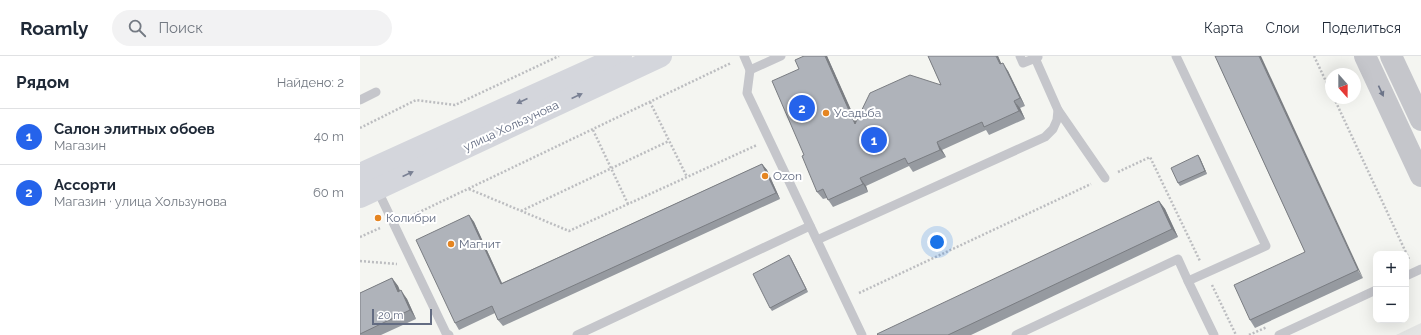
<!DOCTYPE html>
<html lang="ru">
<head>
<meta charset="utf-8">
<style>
  body { margin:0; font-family:Raleway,sans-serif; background:#f2f2f3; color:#1f2937 }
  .controls { position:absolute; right:12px; bottom:12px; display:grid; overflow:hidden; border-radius:8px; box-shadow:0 4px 16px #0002 }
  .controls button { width:36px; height:36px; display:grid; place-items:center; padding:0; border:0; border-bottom:1px solid #e0e1e3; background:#fff; color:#1f2937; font:20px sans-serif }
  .compass { position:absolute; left:965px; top:12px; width:36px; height:36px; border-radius:50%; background:#fff; box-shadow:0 4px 16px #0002; rotate:159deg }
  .scale { position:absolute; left:12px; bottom:10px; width:60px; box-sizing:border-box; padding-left:4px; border:2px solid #636c82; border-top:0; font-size:11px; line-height:14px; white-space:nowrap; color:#636c82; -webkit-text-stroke:3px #fff; paint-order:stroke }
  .you { position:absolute; left:577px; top:186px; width:14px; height:14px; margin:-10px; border:3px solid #fff; border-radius:50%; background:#1a73e8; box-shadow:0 0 0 6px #1a73e833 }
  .badge { display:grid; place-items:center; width:26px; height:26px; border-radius:50%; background:#2563eb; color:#fff; font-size:13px; font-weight:700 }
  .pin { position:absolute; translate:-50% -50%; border:2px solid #fff; box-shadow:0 1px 4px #0006 }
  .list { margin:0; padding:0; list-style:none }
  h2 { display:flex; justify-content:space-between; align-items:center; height:52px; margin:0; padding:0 16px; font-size:17px }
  h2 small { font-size:13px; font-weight:400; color:#747a83 }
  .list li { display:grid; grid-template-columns:26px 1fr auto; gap:12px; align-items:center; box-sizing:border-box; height:56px; padding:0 16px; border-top:1px solid #e0e1e3 }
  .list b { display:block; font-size:15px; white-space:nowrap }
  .list p { margin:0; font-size:13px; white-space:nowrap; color:#747a83 }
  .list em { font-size:13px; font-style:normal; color:#747a83 }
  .icon { flex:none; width:22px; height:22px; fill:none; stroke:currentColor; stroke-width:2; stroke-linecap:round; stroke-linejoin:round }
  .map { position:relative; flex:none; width:1061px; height:279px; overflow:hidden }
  header { display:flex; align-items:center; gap:24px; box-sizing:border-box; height:56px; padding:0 20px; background:#fff; border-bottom:1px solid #e0e1e3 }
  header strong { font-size:19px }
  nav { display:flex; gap:22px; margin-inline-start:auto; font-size:14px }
  .search { width:280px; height:36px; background:#f2f2f3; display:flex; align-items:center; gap:10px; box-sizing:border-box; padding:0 14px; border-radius:22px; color:#747a83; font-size:15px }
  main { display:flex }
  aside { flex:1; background:#fff }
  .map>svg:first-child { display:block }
  .built { fill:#e4e5e4 }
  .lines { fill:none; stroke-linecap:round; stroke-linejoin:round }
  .path { stroke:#bcbdc0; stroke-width:2.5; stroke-dasharray:2 2; stroke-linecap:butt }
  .service { stroke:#c5c6cb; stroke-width:9 }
  .tertiary { stroke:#c5c6cb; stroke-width:22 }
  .secondary { stroke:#d4d6dc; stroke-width:22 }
  .wall { fill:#969aa0 }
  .shaded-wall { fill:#7a7d82 }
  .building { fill:#afb3ba; stroke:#7a7d82 }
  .oneway { fill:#6d7589 }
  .oneway2 { fill:#7a8194 }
  .poi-dot { fill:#e58521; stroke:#fff; stroke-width:1.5 }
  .labels { text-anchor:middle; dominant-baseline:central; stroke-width:4; stroke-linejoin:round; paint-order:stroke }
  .poi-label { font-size:12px; fill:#636c82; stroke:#fff; text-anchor:start }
  .street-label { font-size:12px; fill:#636c82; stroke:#fff }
</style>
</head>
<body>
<header>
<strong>Roamly</strong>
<div class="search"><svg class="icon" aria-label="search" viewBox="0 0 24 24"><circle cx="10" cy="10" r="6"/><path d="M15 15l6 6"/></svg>Поиск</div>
<nav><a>Карта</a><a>Слои</a><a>Поделиться</a></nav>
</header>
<main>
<aside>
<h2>Рядом<small>Найдено: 2</small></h2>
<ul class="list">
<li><span class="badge">1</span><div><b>Салон элитных обоев</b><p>Магазин</p></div><em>40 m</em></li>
<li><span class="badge">2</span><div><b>Ассорти</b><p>Магазин · улица Хользунова</p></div><em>60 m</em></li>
</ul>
</aside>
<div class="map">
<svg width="1061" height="279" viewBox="0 0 1061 279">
  <rect width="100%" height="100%" fill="#f4f5f1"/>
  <polygon class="built" points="1061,267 1061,279 1036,279"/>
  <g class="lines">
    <g class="path">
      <polyline points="954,0 971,36"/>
      <polyline points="974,42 1049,203"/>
      <polyline points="290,46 327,121"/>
      <polyline points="0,72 56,44 95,49 199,0"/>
      <polyline points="233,74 268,148"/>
      <polyline points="758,116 790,101 840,205"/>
      <polyline points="109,133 209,175 397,89"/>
      <polyline points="161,155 309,85"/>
      <polyline points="47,162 371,7"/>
      <polyline points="0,181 20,172"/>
      <polyline points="0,205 37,208"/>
      <polyline points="852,229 876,279"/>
      <polyline points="499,237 731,128"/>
      <polyline points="889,279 907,271"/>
    </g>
    <g class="service">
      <polyline points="384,0 390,14 387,37 502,279"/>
      <polyline points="660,0 663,7 678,1"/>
      <polyline points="816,0 906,190 828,225 854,279"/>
      <polyline points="390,14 421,0"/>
      <polyline points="0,44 16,36"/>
      <polyline points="698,54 745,122"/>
      <polyline points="17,133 86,277 89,279"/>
      <polyline points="457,184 685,81 693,73 697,64 698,54 675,2"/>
      <polyline points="1046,220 1061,213"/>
      <polyline points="217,279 450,170"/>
      <polyline points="656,279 818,203 828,225"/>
      <polyline points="919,279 1016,234"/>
    </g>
    <g class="tertiary">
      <polyline points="1005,0 1061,120"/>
      <polyline points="1031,0 1061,64"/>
    </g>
    <g class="secondary">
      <polyline points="0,118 261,0"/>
      <polyline points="0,141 301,0"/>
    </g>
  </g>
  <g class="wall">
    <polygon points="444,0 467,0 496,66 581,29 568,0 638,0 641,8 648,15 665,50 660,52 665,63 629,79 626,74 582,94 586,101 553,116 549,110 506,130 508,136 473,151 467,142 463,143 457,136 444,99 439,13"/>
    <polygon points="855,0 1003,222 895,272 890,264 945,196"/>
    <polygon points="838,99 840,102 847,118 820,130 818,127"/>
    <polygon points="402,108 407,114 420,143 143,270 138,264 135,257 99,274 95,267 109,159 114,166 142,227"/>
    <polygon points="799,145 805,153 818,181 611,279 518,279"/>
    <polygon points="431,202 448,236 412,255 410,252"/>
    <polygon points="32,222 38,230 40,235 47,243 56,263 21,279 0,279 0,237"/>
  </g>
  <g class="shaded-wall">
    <polygon points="465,0 467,0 501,76 495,68"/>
    <polygon points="636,0 638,0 645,16 640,8"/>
    <polygon points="899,0 901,0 1003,222 998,214"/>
    <polygon points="643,7 648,15 665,50 660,42"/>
    <polygon points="654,45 660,52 665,63 659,55"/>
    <polygon points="577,86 582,94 586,101 580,94"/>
    <polygon points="838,99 840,102 847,118 845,115"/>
    <polygon points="402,108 407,114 420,143 416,137"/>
    <polygon points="500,122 506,130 508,136 503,128"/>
    <polygon points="799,145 805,153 818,181 812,173"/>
    <polygon points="109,159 114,166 145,234 141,228"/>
    <polygon points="429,199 431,202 448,236 446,233"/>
    <polygon points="32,222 38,230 44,244 38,236"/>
    <polygon points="41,234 47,243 56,263 50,254"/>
  </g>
  <g class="building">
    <polygon points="444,0 465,0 495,68 510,37 550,19 581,29 568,0 636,0 640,8 643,7 660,42 654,45 659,55 624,71 622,66 577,86 580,94 548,108 545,102 500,122 503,128 468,144 463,133 457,136 442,100 444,99 412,25 439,13 435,4"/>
    <polygon points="855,0 899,0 998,214 890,264 874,229 945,196"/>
    <polygon points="838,99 845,115 818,127 811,112"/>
    <polygon points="402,108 416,137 138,264 132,250 95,267 56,184 109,159 141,228"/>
    <polygon points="799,145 812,173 588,279 518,279 517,278"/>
    <polygon points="429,199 446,233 410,252 393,218"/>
    <polygon points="32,222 38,236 41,234 50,254 0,278 0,237"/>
  </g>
  <defs><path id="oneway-solid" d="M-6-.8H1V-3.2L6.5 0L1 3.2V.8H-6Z"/></defs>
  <use class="oneway" href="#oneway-solid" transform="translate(1021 35) rotate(65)"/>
  <g class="oneway2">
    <use href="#oneway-solid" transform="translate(217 40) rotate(-25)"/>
    <use href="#oneway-solid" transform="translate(162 45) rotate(156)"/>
    <use href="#oneway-solid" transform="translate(48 118) rotate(-25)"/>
  </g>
  <g class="poi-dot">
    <circle cx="466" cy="57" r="4"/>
    <circle cx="405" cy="120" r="4"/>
    <circle cx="18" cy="162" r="4"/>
    <circle cx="91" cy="188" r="4"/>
  </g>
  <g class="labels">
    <g class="poi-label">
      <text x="474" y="57">Усадьба</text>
      <text x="413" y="120">Ozon</text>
      <text x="26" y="162">Колибри</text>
      <text x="99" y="188">Магнит</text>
    </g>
    <g class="street-label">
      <text transform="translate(151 70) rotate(-25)">улица Хользунова</text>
    </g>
  </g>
</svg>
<div class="controls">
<button>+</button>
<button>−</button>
</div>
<svg class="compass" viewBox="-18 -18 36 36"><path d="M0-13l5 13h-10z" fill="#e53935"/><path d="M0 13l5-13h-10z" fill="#747a83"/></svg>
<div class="scale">20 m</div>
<div class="you"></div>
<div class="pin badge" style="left:514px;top:84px">1</div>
<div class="pin badge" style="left:442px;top:52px">2</div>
</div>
</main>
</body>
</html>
